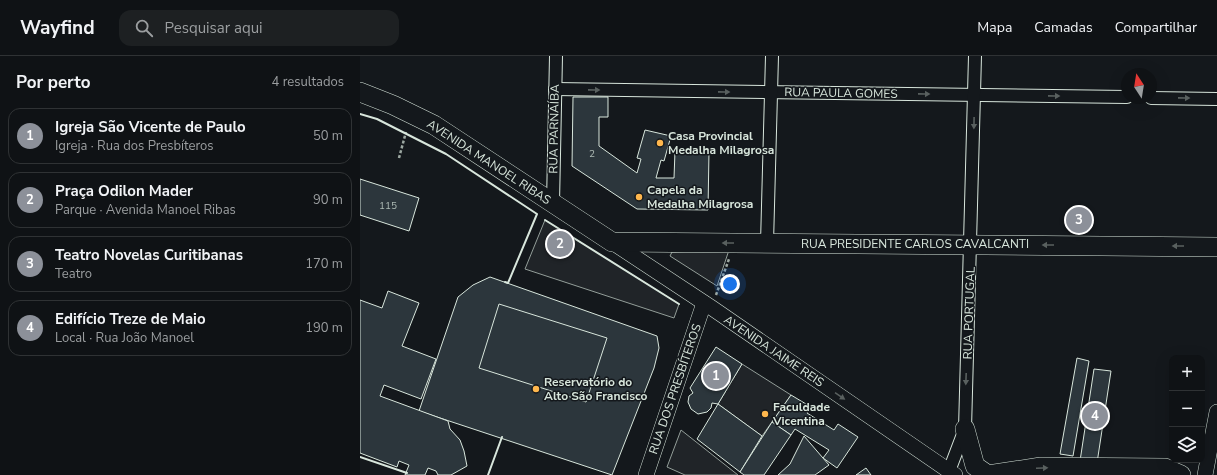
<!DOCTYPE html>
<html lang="pt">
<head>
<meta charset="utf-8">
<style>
  body { margin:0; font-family:"Nunito Sans",sans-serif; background:#1d2022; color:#f1f3f6 }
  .controls { position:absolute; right:12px; bottom:12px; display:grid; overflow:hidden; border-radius:8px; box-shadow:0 4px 16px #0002 }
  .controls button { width:36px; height:36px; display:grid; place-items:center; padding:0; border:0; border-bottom:1px solid #2f3234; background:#0f1215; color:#f1f3f6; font:20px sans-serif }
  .compass { position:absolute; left:761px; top:12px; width:36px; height:36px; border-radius:50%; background:#0f1215; box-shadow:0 4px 16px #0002; rotate:348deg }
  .you { position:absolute; left:370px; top:228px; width:14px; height:14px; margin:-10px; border:3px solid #fff; border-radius:50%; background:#1a73e8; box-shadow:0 0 0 6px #1a73e833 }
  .badge { display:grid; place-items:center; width:26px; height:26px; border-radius:50%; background:#8c9099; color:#fff; font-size:13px; font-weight:700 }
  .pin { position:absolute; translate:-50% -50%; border:2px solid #fff; box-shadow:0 1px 4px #0006 }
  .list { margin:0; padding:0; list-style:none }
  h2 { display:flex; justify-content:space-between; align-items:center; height:52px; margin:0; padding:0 16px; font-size:17px }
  h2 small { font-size:13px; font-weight:400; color:#9b9ea0 }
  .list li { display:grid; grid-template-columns:26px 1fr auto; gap:12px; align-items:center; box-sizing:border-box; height:56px; margin:0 8px 8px; padding:0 8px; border:1px solid #2f3234; border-radius:12px }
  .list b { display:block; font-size:15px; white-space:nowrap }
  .list p { margin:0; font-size:13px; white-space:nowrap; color:#9b9ea0 }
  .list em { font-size:13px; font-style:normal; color:#9b9ea0 }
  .icon { flex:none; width:22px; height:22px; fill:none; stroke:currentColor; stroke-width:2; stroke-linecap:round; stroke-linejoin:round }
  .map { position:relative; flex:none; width:857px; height:419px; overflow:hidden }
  header { display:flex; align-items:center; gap:24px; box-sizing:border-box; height:56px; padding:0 20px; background:#0f1215; border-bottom:1px solid #2f3234 }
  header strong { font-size:19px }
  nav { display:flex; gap:22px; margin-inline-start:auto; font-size:14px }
  .search { width:280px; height:36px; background:#1d2022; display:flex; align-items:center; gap:10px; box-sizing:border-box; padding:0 14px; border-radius:12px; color:#9b9ea0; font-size:15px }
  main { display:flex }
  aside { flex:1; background:#0f1215 }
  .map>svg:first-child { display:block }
  .green { fill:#202428; stroke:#939e99 }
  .building { fill:#2c363c; stroke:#d8e6dc }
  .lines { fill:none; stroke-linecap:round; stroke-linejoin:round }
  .minor-casing { stroke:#d8e6dc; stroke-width:14 }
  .tertiary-casing { stroke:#d8e6dc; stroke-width:16 }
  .primary-casing { stroke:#d8e6dc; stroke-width:20 }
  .path { stroke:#9da8a2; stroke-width:2.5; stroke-dasharray:3 2; stroke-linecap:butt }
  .minor { stroke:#14181c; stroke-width:12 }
  .tertiary { stroke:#14181c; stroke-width:15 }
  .primary { stroke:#14181c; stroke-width:19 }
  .wall { stroke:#d8e6dc; stroke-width:2 }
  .oneway { fill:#59605f }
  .poi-dot { fill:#ffb74d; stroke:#14181c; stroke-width:1.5 }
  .labels { text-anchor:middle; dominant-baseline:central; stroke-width:3; stroke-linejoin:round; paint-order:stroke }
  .number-label { font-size:10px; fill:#adbab4 }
  .street-label { font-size:12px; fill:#d8e6dc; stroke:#14181c }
  .poi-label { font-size:12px; font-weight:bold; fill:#d8e6dc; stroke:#14181c; text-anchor:start }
</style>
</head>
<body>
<header>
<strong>Wayfind</strong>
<div class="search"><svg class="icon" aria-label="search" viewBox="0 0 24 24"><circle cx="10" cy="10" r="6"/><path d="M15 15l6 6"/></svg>Pesquisar aqui</div>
<nav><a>Mapa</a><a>Camadas</a><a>Compartilhar</a></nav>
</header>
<main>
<aside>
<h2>Por perto<small>4 resultados</small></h2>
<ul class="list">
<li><span class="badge">1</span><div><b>Igreja São Vicente de Paulo</b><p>Igreja · Rua dos Presbíteros</p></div><em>50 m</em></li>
<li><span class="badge">2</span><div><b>Praça Odilon Mader</b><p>Parque · Avenida Manoel Ribas</p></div><em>90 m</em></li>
<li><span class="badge">3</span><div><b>Teatro Novelas Curitibanas</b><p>Teatro</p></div><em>170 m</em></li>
<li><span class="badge">4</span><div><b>Edifício Treze de Maio</b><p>Local · Rua João Manoel</p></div><em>190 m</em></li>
</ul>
</aside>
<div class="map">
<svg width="857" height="419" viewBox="0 0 857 419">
  <rect width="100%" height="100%" fill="#14181c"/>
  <g class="green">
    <polygon points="185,164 319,248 314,262 165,213"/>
    <polygon points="369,194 357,230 310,200 312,196"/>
    <polygon points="382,308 431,339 402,380 358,348"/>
    <polygon points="321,374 378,419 325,419 307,411"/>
  </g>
  <g class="building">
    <polygon points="213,41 248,41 248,61 239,61 239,90 277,117 281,103 277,102 285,74 311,80 304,105 301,104 296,122 314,122 315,95 349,95 348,154 277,153 212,110"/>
    <polygon points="0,123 59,142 49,175 0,159"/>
    <polygon points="130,221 297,280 299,292 294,312 252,419 59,355 98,241 113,229"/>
    <polygon points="28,235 59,247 42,290 76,303 61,343 24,329 20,340 88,365 90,373 100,384 104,395 107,410 91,419 78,419 76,415 68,412 65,419 45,419 49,409 39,405 37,411 0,397 0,244 22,252"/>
    <polygon points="139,248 247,282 226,346 119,312"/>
    <polygon points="356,291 382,308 358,348 352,347 351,352 347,356 338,358 331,353 328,346 329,340 333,337 330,332"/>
    <polygon points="717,302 729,305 713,400 700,398"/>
    <polygon points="734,313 751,315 737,407 720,405"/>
    <polygon points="431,339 451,351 447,357 474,374 478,368 498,381 477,412 463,402 469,394 435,373 431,379 412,366"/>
    <polygon points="358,348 402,380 380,416 337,383"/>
    <polygon points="412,366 431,379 404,419 384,419 380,416"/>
    <polygon points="444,380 469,409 455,419 418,419 430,408"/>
    <polygon points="506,412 511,419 496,419"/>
  </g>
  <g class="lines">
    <defs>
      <g id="minor">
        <polyline points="195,33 767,41"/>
        <polyline points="791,42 857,43"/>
        <polyline points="193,147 196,0"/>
        <polyline points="407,187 412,0"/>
        <polyline points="589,415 605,373 615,0"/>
      </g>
      <g id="tertiary">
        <polyline points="252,186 352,252 595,419"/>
        <polyline points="286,419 344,247"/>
        <polyline points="845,419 857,356"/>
      </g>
      <g id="primary">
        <polyline points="0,36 33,49 74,69 252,186 857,191"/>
        <polyline points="605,373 615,410 628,419 681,411 805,412 821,419"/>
      </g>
    </defs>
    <use href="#minor" class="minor-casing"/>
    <use href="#tertiary" class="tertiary-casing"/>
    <use href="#primary" class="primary-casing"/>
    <g class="path">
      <polyline points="39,102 46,76"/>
      <polyline points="356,239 369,203"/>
    </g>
    <use href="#minor" class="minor"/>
    <use href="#tertiary" class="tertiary"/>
    <use href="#primary" class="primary"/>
    <g class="wall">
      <polyline points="0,58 17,63 86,98 177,158 148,227 145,226"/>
      <polyline points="185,164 319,248"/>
      <polyline points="0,401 47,417"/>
      <polyline points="128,419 142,381"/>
    </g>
  </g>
  <defs><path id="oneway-solid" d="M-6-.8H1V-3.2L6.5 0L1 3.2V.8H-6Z"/></defs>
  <g class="oneway">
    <use href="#oneway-solid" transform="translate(234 34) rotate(1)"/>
    <use href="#oneway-solid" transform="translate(364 36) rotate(1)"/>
    <use href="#oneway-solid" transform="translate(564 38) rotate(1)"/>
    <use href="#oneway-solid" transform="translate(694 40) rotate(1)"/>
    <use href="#oneway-solid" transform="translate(824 42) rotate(1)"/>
    <use href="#oneway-solid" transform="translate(614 67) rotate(91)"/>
    <use href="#oneway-solid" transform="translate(368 187) rotate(-180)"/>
    <use href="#oneway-solid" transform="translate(688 189) rotate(-180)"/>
    <use href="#oneway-solid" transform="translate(818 190) rotate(-180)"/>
    <use href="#oneway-solid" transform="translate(606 323) rotate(92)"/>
    <use href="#oneway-solid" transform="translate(480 340) rotate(34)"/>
    <use href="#oneway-solid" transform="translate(682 412) rotate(-2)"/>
  </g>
  <g class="poi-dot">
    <circle cx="300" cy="87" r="4"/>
    <circle cx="279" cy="141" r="4"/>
    <circle cx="176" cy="333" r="4"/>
    <circle cx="405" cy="358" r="4"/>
  </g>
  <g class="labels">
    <g class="number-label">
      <text x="232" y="98">2</text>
      <text x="28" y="150">115</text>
    </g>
    <g class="street-label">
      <text transform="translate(481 37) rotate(1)">RUA PAULA GOMES</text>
      <text transform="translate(194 73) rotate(-89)">RUA PARNAÍBA</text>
      <text transform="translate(129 106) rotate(33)">AVENIDA MANOEL RIBAS</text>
      <text x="555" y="188">RUA PRESIDENTE CARLOS CAVALCANTI</text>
      <text transform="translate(609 257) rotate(-88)">RUA PORTUGAL</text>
      <text transform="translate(414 295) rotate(34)">AVENIDA JAIME REIS</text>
      <text transform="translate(315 333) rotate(-71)">RUA DOS PRESBÍTEROS</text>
    </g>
    <g class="poi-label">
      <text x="308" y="80">Casa Provincial<tspan x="308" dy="14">Medalha Milagrosa</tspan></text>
      <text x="287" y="134">Capela da<tspan x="287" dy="14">Medalha Milagrosa</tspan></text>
      <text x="184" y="326">Reservatório do<tspan x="184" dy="14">Alto São Francisco</tspan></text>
      <text x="413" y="351">Faculdade<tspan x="413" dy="14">Vicentina</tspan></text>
    </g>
  </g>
</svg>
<div class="controls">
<button>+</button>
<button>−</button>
<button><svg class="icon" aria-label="layers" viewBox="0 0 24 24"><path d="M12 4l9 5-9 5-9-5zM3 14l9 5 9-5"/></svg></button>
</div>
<svg class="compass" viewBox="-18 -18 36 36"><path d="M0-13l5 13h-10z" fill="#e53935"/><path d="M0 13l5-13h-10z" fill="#9b9ea0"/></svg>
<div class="you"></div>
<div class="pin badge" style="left:356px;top:320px">1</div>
<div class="pin badge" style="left:200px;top:188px">2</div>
<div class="pin badge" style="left:719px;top:164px">3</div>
<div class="pin badge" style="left:735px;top:360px">4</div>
</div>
</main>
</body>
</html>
